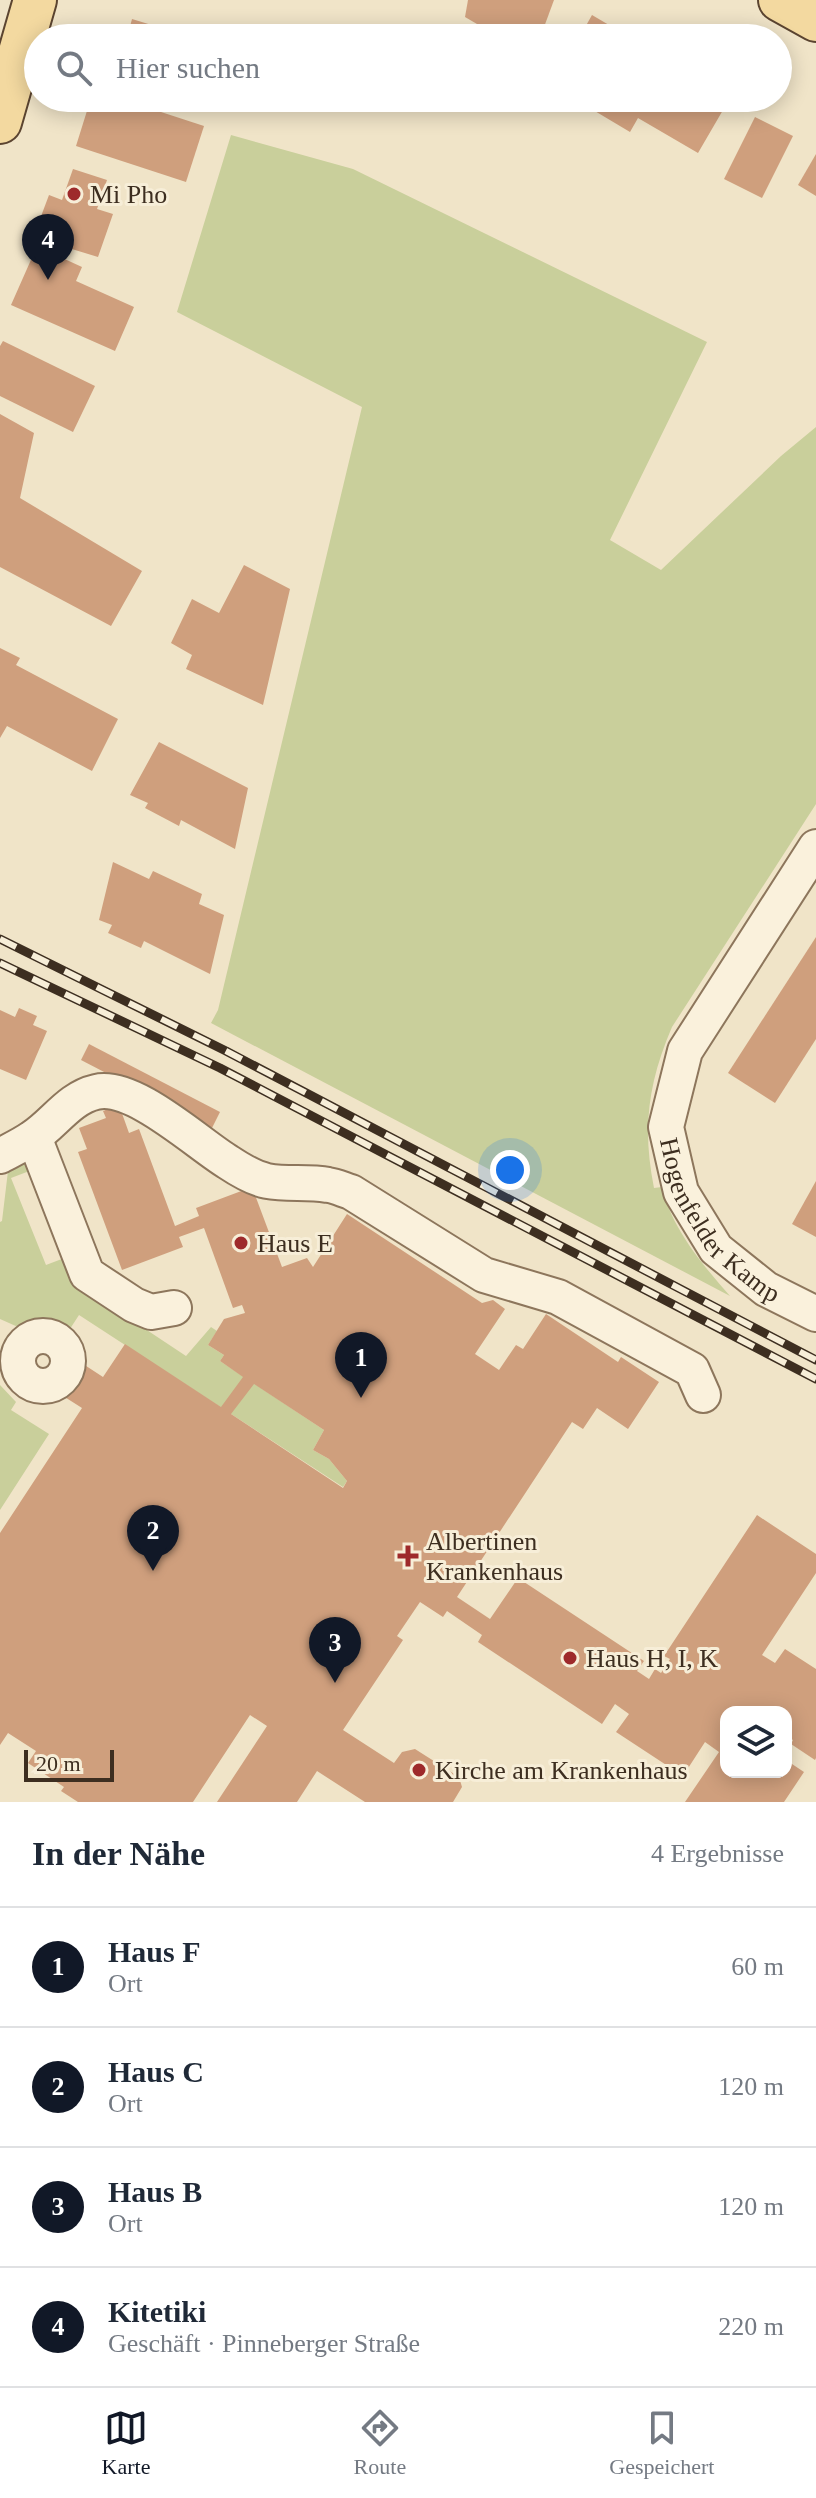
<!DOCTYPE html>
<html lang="de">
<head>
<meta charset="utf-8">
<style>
  body { margin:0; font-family:Georgia,serif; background:#f6f6f7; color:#1f2937 }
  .controls { position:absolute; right:24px; bottom:24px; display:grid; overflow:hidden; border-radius:16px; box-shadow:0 4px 20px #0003 }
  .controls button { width:72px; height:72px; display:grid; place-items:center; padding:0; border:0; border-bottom:2px solid #e0e1e3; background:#fff; color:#1f2937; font:40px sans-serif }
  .scale { position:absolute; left:24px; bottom:20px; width:90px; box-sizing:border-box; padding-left:8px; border:4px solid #3d2e20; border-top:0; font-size:22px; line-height:28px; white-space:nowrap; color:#3d2e20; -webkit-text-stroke:6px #f7eed8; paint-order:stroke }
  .you { position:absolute; left:510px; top:1170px; width:28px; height:28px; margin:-20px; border:6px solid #fff; border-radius:50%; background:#1a73e8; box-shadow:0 0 0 12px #1a73e833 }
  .badge { display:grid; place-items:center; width:52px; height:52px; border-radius:50%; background:#111827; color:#fff; font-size:26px; font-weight:700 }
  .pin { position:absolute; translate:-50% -66px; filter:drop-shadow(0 2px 4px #0008) }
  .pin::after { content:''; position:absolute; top:42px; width:28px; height:24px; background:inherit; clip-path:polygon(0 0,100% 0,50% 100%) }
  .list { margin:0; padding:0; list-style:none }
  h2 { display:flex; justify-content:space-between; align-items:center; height:104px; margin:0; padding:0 32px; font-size:34px }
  h2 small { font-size:26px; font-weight:400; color:#747a83 }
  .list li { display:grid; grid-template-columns:52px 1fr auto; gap:24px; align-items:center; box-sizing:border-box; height:120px; padding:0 32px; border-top:2px solid #e0e1e3 }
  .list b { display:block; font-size:30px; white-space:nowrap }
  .list p { margin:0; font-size:26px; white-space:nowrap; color:#747a83 }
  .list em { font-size:26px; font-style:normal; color:#747a83 }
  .icon { flex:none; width:44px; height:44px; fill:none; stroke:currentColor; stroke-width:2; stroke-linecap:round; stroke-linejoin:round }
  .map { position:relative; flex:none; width:816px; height:1802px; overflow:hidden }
  .search { position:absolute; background:#fff; box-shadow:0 4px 20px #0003; left:24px; right:24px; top:24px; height:88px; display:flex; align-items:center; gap:20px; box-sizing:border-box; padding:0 28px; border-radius:44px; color:#747a83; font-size:30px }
  .sheet { height:584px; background:#fff }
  nav { display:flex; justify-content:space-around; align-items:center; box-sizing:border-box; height:112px; border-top:2px solid #e0e1e3; background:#fff; font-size:22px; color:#747a83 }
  nav a { display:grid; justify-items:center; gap:4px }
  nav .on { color:#111827 }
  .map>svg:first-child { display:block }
  .green { fill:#c9cf9b }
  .building { fill:#cf9f7d; fill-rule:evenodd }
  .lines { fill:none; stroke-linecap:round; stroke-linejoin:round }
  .minor-casing { stroke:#8d765c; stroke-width:38 }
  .major-casing { stroke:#5b4430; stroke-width:46 }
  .minor { stroke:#faf1dc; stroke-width:34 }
  .major { stroke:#f3d9a0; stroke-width:42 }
  .rail-casing { stroke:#3d2e20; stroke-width:9 }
  .rail { stroke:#f7eed8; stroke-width:6; stroke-dasharray:18; stroke-linecap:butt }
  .poi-dot { fill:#9e2a2b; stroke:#f7eed8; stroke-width:3 }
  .labels { text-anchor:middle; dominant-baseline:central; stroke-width:6; stroke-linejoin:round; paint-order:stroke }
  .poi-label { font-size:26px; fill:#3d2e20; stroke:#f7eed8; text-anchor:start }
  .street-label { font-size:26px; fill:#3d2e20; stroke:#f7eed8 }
</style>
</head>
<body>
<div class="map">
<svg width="816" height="1802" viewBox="0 0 816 1802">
  <rect width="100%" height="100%" fill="#f0e4c8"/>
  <g class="green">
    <path d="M231 135 353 169 707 342 610 540 661 570 781 456 816 427V804L672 1027C648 1083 642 1128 654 1188L662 1187C672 1229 702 1264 730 1296L211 1023 218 1010 362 407 177 312Z"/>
    <polygon points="23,1161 32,1170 11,1178 46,1265 67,1257 76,1283 186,1356 211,1327 217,1331 208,1345 224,1355 220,1361 324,1430 313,1450 329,1459 347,1481 343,1487 79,1315 68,1332 49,1323 18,1327 0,1319 0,1222 2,1221 8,1171"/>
    <polygon points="0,1385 16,1402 11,1410 49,1434 0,1510"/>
  </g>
  <g class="building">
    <polygon points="468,0 554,0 540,38 501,38 465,17"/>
    <polygon points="592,15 631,38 579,38"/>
    <polygon points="132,19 181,34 180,38 127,38"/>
    <polygon points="91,98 118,98 204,126 186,182 76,146"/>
    <polygon points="573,98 730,98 698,153 638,118 630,132"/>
    <polygon points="755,117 793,136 762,198 724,179"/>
    <polygon points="816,154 816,196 798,185"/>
    <polygon points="73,169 107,180 97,209 113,214 98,257 62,246 58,256 82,267 76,281 134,307 115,351 11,305 34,253 28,251 49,195 62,200"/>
    <polygon points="3,341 95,386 73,432 0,396 0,346"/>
    <polygon points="0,414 34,433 20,498 142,571 111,626 0,567"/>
    <polygon points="244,565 290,589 263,705 186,669 192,655 171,643 192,599 219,613"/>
    <polygon points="0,648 20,658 16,665 118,719 92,771 7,726 0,738"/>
    <polygon points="159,742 248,788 235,849 181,820 179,826 145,808 148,803 130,795"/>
    <polygon points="113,862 149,879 153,871 202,894 199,904 224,915 210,974 144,941 141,948 108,933 112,925 99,920"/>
    <polygon points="816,937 816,1039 775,1103 728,1073"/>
    <polygon points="19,1008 37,1016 33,1025 47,1031 26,1080 0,1069 0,1010 15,1017"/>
    <polygon points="89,1044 220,1112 212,1128 81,1060"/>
    <path d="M119 1105 129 1133 139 1129 175 1226 199 1216 196 1208 252 1187 282 1267 307 1258 313 1267 347 1214 482 1303 493 1300 505 1309 475 1354 499 1370 516 1345 523 1349 546 1314 618 1362 621 1357 659 1382 628 1429 597 1408 583 1429 572 1422 457 1597 490 1619 518 1578 644 1661 637 1671 649 1679 655 1669 661 1673 670 1659 664 1656 757 1515 816 1554V1573L762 1655 775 1663 785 1649 816 1669V1758L815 1760 791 1744 793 1740 786 1735V1712H726V1772H786V1760L804 1772 784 1802H685L719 1752 705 1742 683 1776 616 1732 629 1714 615 1704 602 1724 478 1642 482 1635 447 1611 443 1617 420 1602 397 1636 403 1640 343 1730 394 1763 402 1752 415 1749 459 1777 462 1787 453 1802H365L317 1771 297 1802H217L267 1726 250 1715 193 1802H78L61 1791 64 1787 28 1763 36 1751 8 1733 0 1745V1533L82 1408 60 1394 80 1362 103 1377 125 1344 221 1407 243 1377 220 1361 224 1355 208 1345 224 1319 245 1313 242 1305 233 1308 204 1228 179 1237 183 1247 122 1270 78 1152 87 1149 79 1128 106 1118 103 1111ZM254 1384 324 1430 313 1450 329 1459 347 1481 343 1488 231 1414Z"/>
    <polygon points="816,1181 816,1237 792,1224"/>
  </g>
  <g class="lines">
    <defs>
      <g id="minor">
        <path id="s1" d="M816 847 685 1051 666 1127 681 1192 716 1249 766 1289 816 1314"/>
        <polyline points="34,1137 87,1274 134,1305 151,1312 174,1308"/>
        <path d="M0 1156C11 1150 22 1145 32 1138 54 1124 69 1098 96 1092 133 1083 197 1143 228 1162 240 1170 253 1178 267 1181 287 1185 308 1181 328 1185 336 1186 344 1190 351 1192L484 1275 558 1297 692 1370 703 1395"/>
        <circle cx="43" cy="1361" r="25"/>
      </g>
      <g id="major">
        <polyline points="780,0 816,20"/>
        <polyline points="0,122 35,0"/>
      </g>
    </defs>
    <use href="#minor" class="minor-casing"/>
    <use href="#major" class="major-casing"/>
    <use href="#minor" class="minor"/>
    <use href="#major" class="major"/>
    <defs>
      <g id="rail">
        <polyline points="0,939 226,1051 816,1360"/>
        <polyline points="0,963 220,1068 816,1379"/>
      </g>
    </defs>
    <use href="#rail" class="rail-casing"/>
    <use href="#rail" class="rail"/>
  </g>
  <g class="poi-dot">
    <circle cx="74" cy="194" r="8"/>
    <circle cx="241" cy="1243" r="8"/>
    <path d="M404 1544h8v8h8v8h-8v8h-8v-8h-8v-8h8z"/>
    <circle cx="570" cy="1658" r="8"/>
    <circle cx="419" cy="1770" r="8"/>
  </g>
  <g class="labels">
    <g class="poi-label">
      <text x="90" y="194">Mi Pho</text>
      <text x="257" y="1243">Haus E</text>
      <text x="426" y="1541">Albertinen<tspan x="426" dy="30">Krankenhaus</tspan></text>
      <text x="586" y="1658">Haus H, I, K</text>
      <text x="435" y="1770">Kirche am Krankenhaus</text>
    </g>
    <g class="street-label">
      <text stroke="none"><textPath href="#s1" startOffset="432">Hogenfelder Kamp</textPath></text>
    </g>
  </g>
</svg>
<div class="controls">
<button><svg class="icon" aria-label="layers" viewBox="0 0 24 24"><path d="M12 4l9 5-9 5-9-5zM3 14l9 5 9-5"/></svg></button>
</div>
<div class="scale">20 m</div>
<div class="you"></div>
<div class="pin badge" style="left:361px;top:1398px">1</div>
<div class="pin badge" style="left:153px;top:1571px">2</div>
<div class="pin badge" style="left:335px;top:1683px">3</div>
<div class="pin badge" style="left:48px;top:280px">4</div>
<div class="search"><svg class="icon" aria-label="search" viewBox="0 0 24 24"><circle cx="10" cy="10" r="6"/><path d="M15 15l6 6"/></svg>Hier suchen</div>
</div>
<section class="sheet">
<h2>In der Nähe<small>4 Ergebnisse</small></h2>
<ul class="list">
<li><span class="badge">1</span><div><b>Haus F</b><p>Ort</p></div><em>60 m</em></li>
<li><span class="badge">2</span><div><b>Haus C</b><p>Ort</p></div><em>120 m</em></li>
<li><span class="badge">3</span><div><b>Haus B</b><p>Ort</p></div><em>120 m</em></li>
<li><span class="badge">4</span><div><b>Kitetiki</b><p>Geschäft · Pinneberger Straße</p></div><em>220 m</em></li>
</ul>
</section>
<nav>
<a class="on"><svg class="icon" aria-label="map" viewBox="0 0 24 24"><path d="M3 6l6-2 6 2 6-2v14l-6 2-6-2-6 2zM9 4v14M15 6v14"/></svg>Karte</a>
<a><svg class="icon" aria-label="directions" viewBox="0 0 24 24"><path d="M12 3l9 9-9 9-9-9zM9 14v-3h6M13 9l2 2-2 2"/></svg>Route</a>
<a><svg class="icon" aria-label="saved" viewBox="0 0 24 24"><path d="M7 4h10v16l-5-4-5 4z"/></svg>Gespeichert</a>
</nav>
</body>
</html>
